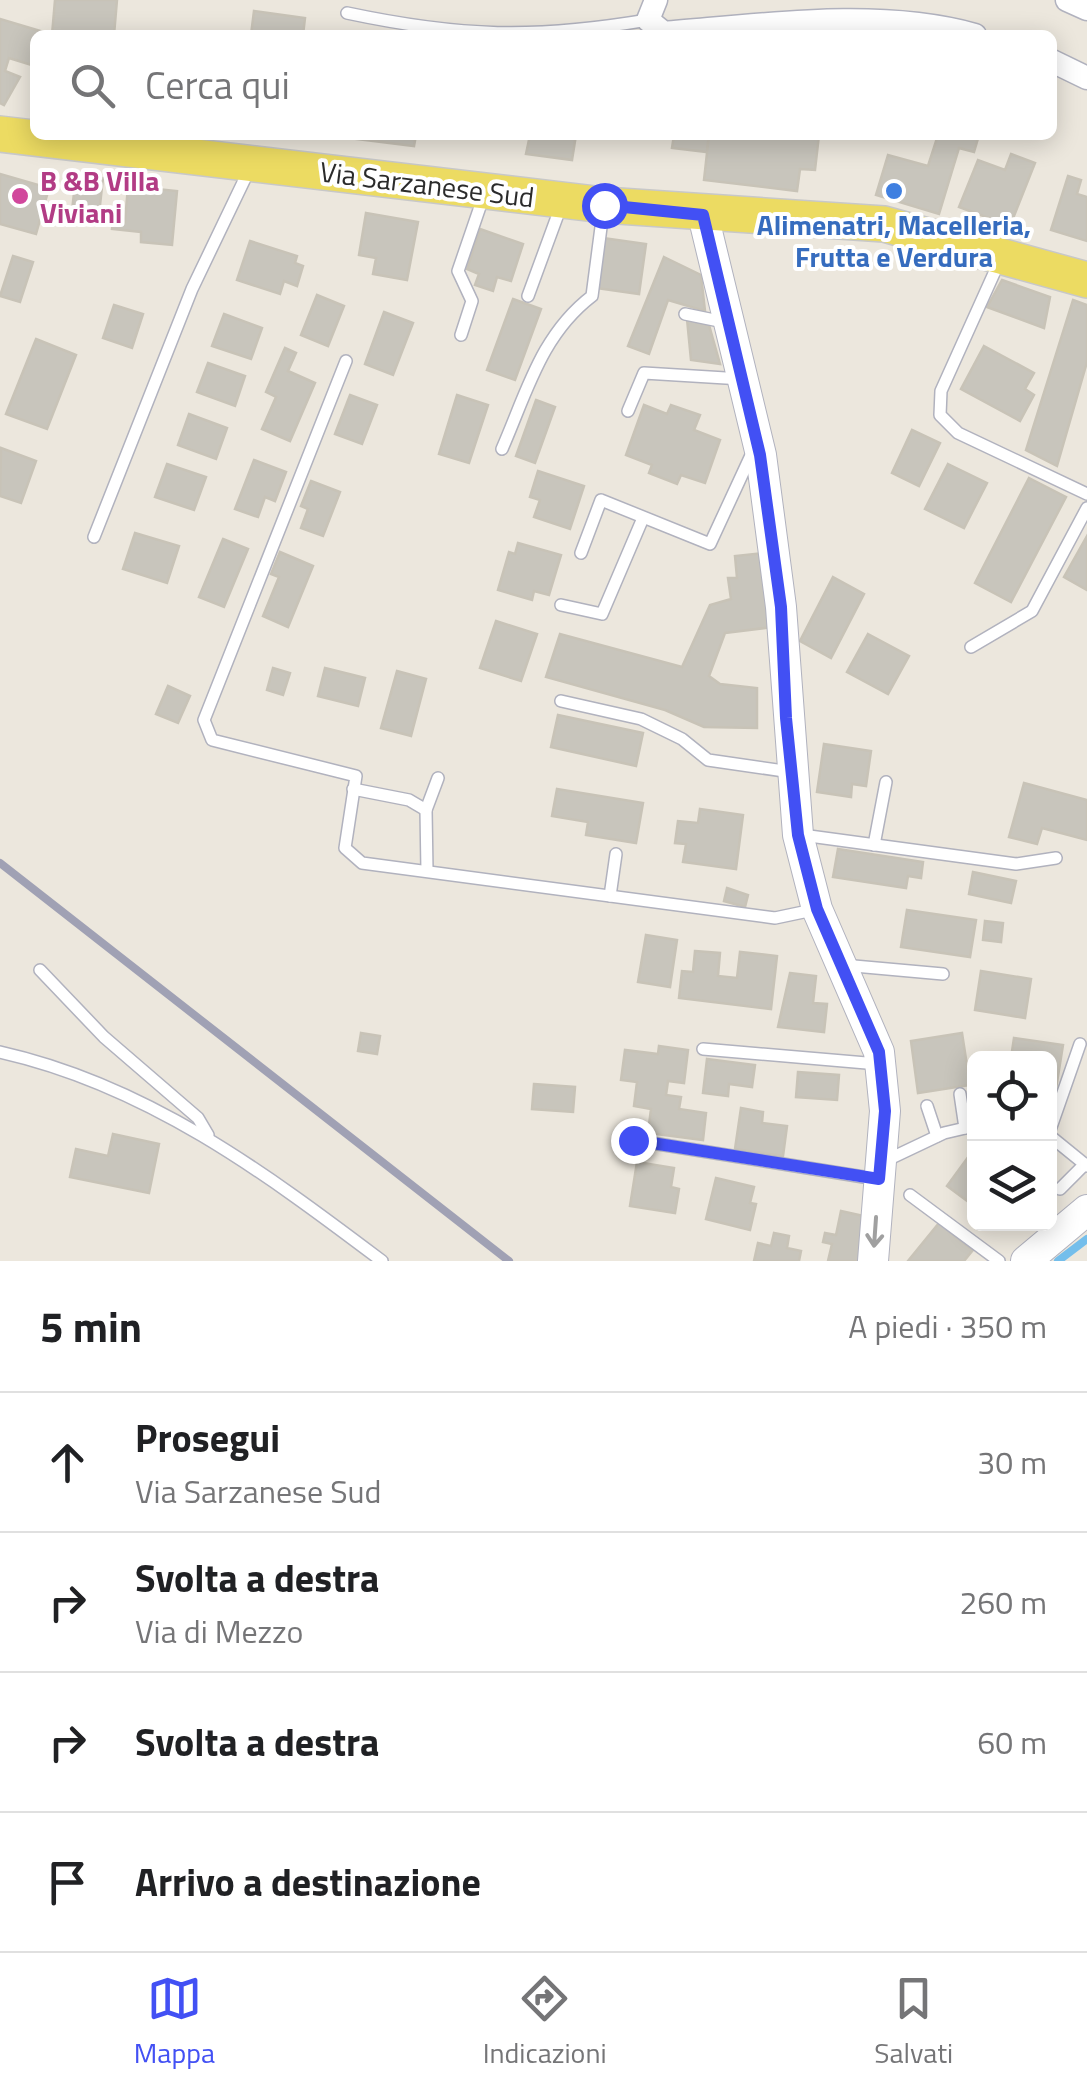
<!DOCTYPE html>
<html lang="it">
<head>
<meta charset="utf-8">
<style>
  body { margin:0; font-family:"Titillium Web",sans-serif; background:#f6f6f6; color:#202124 }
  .controls { position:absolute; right:30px; bottom:30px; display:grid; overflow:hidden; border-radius:15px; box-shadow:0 5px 25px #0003 }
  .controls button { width:90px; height:90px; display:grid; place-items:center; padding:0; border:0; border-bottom:2px solid #e0e0e0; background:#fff; color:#202124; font:50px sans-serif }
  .stop { position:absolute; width:30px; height:30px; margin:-22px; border:8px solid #4250f4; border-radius:50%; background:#fff }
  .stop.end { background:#4250f4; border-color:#fff; box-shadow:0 2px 10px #0008 }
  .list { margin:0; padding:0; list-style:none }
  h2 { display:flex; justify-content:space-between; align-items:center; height:130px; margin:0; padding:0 40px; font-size:42px }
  h2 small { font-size:32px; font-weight:400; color:#757577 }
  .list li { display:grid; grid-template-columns:65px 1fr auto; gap:30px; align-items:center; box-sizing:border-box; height:140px; padding:0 40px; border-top:2px solid #e0e0e0 }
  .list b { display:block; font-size:38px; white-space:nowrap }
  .list p { margin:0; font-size:32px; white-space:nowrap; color:#757577 }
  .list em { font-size:32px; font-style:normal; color:#757577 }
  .icon { flex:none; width:55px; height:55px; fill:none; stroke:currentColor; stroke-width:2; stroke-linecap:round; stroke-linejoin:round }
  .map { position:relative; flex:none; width:1087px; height:1261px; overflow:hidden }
  .search { position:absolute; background:#fff; box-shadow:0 5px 25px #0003; left:30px; right:30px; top:30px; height:110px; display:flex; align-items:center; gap:25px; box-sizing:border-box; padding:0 35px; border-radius:15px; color:#757577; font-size:38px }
  .sheet { height:690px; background:#fff }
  nav { display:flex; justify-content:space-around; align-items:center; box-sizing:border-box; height:140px; border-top:2px solid #e0e0e0; background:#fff; font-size:28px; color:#757577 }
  nav a { display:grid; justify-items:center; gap:5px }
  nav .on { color:#4250f4 }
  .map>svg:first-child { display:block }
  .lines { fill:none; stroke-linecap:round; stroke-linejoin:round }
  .stream { stroke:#74beeb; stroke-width:8 }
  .building { fill:#c8c5bc; stroke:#c8c3b7; stroke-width:2.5 }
  .lane-casing { stroke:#b1b2be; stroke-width:14 }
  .street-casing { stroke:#b1b2be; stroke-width:25 }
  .secondary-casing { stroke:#b1b2be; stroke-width:32 }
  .primary-casing { stroke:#c8c8c8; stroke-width:38 }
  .lane { stroke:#fff; stroke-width:11 }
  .street { stroke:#fff; stroke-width:22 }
  .secondary { stroke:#fff; stroke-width:30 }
  .primary { stroke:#ecdb62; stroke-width:35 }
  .rail { stroke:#a0a1b4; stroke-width:8 }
  .oneway { stroke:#a0a0a0 }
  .route { stroke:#4250f4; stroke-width:12 }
  .shop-dot { fill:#3f7fe0; stroke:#fff; stroke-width:4 }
  .hotel-dot { fill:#d1479c; stroke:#fff; stroke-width:4 }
  .labels { text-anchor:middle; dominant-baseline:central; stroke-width:8; stroke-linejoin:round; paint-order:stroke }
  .hotel-label { font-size:28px; font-weight:bold; fill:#b23c85; stroke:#fff; text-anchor:start }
  .street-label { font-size:28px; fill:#2b2b2b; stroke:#fff }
  .shop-label { font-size:28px; font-weight:bold; fill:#366cbe; stroke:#fff }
</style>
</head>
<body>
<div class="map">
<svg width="1087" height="1261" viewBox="0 0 1087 1261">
  <rect width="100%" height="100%" fill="#ece7dd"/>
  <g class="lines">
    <polyline class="stream" points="1058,1261 1087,1239"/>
  </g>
  <g class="building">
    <polygon points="55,0 117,0 114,35 52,35"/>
    <polygon points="254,11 305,18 303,35 251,35"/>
    <polygon points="0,19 47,33 35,35 35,66 9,58 5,71 20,77 4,105 0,103"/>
    <polygon points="325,135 416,135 414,146"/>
    <polygon points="530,135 576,135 572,160 526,154"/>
    <polygon points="674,135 709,135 707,152 672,148"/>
    <polygon points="709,135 819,135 815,170 800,169 797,191 704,180"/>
    <polygon points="938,135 979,135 974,152 959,148 939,214 876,195 888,155 928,166"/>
    <polygon points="1011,154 1035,163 1010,226 959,207 978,160 1005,170"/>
    <polygon points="0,174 49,188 36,234 0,224"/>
    <polygon points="76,175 103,178 99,214 72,211"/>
    <polygon points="1068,176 1081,180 1077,194 1087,197 1087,241 1051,230"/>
    <polygon points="128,186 177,191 172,245 141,242 141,232 112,229 113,221 125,222"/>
    <polygon points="366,213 418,222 407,280 373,274 376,258 359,255"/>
    <polygon points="480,229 523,244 511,281 497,277 493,291 475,285 479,274 467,269"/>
    <polygon points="603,238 646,244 639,294 596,288"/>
    <polygon points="250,241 297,256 295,263 303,266 297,286 284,281 280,294 237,280"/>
    <polygon points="13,256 33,262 20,302 0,296"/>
    <polygon points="664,257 701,275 705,311 668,300 649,354 628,346"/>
    <polygon points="1002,280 1050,297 1044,328 987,307"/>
    <polygon points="317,295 344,306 328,346 301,335"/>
    <polygon points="513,299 541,309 515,380 487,370"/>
    <polygon points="1073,300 1087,305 1087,362 1057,466 1026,450"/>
    <polygon points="114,305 143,314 132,348 103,338"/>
    <polygon points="384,312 413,323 393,375 365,364"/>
    <polygon points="224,314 262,328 251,359 212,346"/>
    <polygon points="687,319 709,325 720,364 691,360"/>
    <polygon points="36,339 76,355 47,429 6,414"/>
    <polygon points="984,346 1034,373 1025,389 1034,395 1020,421 961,389"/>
    <polygon points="285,348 296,353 288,371 315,383 290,441 262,429 276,397 266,392"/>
    <polygon points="208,363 245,376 235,406 197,392"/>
    <polygon points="350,395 377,405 362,444 335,434"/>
    <polygon points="457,395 488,405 469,463 439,454"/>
    <polygon points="536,400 555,407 535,463 516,456"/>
    <polygon points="644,405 667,414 671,405 700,415 694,430 720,440 705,483 681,475 677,484 649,473 652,465 626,455"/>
    <polygon points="189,414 227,428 216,459 178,445"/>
    <polygon points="912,430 940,443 919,486 892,473"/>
    <polygon points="1,448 36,461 21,503 0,496"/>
    <polygon points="254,460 286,472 275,501 265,497 258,517 235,509"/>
    <polygon points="167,464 206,477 194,510 155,497"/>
    <polygon points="948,464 987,483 964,528 925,509"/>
    <polygon points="538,471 584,486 570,529 534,517 540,500 530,497"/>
    <polygon points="1029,478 1066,497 1011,602 975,583"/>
    <polygon points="311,481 340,492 323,536 301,528 308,509 301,506"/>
    <polygon points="135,533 179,546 167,583 123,569"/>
    <polygon points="1087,536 1087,590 1064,577"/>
    <polygon points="223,539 248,549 224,607 199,597"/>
    <polygon points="518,543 561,555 549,595 534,591 532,600 498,590 509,552 515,554"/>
    <polygon points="280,552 313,566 288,627 263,616 279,577 271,574"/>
    <polygon points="764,553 773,627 725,633 709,676 720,684 757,688 757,728 704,727 665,710 546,677 560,634 682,667 710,605 731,599 728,578 737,578 735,556"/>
    <polygon points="833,577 864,594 831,658 800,641"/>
    <polygon points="496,621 537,634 521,681 480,668"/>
    <polygon points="868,634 909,656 888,694 847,672"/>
    <polygon points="273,668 290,673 283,695 267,690"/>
    <polygon points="325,668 365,678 358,706 318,696"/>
    <polygon points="397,671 426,679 411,736 381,728"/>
    <polygon points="168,686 190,696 178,723 156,714"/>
    <polygon points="558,715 643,733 636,766 551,747"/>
    <polygon points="824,744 871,751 866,786 852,784 851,797 817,792"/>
    <polygon points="1024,783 1087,800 1087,840 1042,828 1037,844 1009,837"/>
    <polygon points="557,789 643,803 636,843 586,835 588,822 552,816"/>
    <polygon points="700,809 743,815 736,869 683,862 686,844 675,843 678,821 698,823"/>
    <polygon points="838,849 923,862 921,878 908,876 906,888 833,877"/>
    <polygon points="973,872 1016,881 1011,903 969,894"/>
    <polygon points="727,888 748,895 745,907 724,901"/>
    <polygon points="907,910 976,920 970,957 901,947"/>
    <polygon points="985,921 1003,923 1001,942 983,940"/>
    <polygon points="646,935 677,940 670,987 638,982"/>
    <polygon points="695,951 720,953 718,976 737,978 740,952 777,956 771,1009 679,998 682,971 693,972"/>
    <polygon points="981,971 1031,979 1025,1018 975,1010"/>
    <polygon points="790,973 816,976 813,1003 827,1004 824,1032 778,1027"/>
    <polygon points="361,1033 380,1036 377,1054 358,1051"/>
    <polygon points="962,1033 970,1085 918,1093 911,1041"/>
    <polygon points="1014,1038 1063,1045 1054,1101 1050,1100 1050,1058 1011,1058"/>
    <polygon points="659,1046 688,1050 684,1083 668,1081 666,1095 681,1097 679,1109 706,1113 703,1140 648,1133 651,1109 634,1106 637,1082 621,1080 625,1050 658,1054"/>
    <polygon points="707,1059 755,1065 752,1087 729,1084 728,1096 703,1093"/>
    <polygon points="798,1072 839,1075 837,1100 796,1097"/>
    <polygon points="534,1084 575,1087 573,1112 532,1109"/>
    <polygon points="741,1108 763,1112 762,1123 787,1126 783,1156 735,1149"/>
    <polygon points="113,1134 159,1144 149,1193 70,1177 76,1149 108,1156"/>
    <polygon points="974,1149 974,1206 947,1186"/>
    <polygon points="637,1162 674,1168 671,1187 679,1189 675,1213 630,1206"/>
    <polygon points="716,1178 754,1187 750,1203 756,1204 750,1230 706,1219"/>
    <polygon points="841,1211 868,1217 859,1261 828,1261 832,1244 823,1242 825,1233 836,1235"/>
    <polygon points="939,1223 973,1250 964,1261 908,1261"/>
    <polygon points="774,1233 789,1236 787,1248 801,1251 799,1261 754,1261 758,1243 771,1246"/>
  </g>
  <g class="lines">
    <defs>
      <g id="lane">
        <path d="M347 13C460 37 535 39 648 20"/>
        <polyline points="1000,260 941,391 940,415 958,433 1087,494"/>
        <polyline points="528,296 561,206"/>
        <polyline points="685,314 724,322"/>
        <polyline points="461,335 472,301 458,271 483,198"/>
        <polyline points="346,361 204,720 212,740 356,776 345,848 362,863 775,918 813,910"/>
        <polyline points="628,411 644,373 742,379"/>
        <path d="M502 449C527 392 541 335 592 296L603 212"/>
        <polyline points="94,537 192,289 250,168"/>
        <polyline points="581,553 601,500 710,544 753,451"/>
        <polyline points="561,605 602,614 643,518"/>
        <polyline points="971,647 1032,611 1087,508"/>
        <polyline points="561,701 641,719 682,739 708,760 791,772"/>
        <polyline points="353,789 409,800 426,810"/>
        <polyline points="802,835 1016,864 1056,858"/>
        <polyline points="874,845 886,782"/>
        <polyline points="427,871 426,810 438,778"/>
        <polyline points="610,896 616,854"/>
        <polyline points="843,965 943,974"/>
        <polyline points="40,970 104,1037 198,1118 208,1135"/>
        <polyline points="703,1049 878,1064"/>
        <path d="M0 1052C147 1085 264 1172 382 1261"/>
        <polyline points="960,1094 965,1128"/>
        <polyline points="927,1106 937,1136"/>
        <polyline points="1050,1130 1080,1044"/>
        <polyline points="1050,1136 1087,1166"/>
        <polyline points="633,1140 876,1179"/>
        <polyline points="885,1161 944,1133 974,1126"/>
        <polyline points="1060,1189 1085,1164"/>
        <polyline points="910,1195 999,1261"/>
      </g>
      <g id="street">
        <path d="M656 0 648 20 664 33C762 25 879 8 975 35"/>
        <polyline points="1067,0 1087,9"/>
        <polyline points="1052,61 1087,78"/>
      </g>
      <g id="secondary">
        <polyline points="703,215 761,455 781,607 798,835 817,909 879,1052 885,1111 873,1261"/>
        <polyline points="1026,1261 1087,1210"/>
      </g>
      <polyline id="primary" points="0,134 604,205 884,224 1087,280"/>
    </defs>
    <use href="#lane" class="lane-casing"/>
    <use href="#street" class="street-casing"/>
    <use href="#secondary" class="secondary-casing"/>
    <use href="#primary" class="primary-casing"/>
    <use href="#lane" class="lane"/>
    <use href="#street" class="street"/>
    <use href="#secondary" class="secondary"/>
    <use href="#primary" class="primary"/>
    <polyline class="rail" points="0,863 509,1261"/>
  </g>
  <defs><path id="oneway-shaft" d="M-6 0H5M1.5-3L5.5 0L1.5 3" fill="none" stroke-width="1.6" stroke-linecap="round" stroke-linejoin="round" transform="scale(2.5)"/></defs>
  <use class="oneway" href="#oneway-shaft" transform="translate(875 1232) rotate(94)"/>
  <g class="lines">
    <polyline class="route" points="604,205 703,215 760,455 781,607 786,718 798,835 817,909 879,1052 885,1111 879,1179 633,1140"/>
  </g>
  <circle class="shop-dot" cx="894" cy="191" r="10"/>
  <circle class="hotel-dot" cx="20" cy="196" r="10"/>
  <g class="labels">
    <g class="hotel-label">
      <text x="40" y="180">B &amp;B Villa<tspan x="40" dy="32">Viviani</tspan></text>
    </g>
    <g class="street-label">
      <text transform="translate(427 184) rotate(7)">Via Sarzanese Sud</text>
    </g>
    <g class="shop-label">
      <text x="894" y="224">Alimenatri, Macelleria,<tspan x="894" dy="32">Frutta e Verdura</tspan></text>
    </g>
  </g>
</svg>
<div class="controls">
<button><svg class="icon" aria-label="locate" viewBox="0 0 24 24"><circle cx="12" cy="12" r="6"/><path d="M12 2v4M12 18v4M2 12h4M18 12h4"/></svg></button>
<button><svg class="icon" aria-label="layers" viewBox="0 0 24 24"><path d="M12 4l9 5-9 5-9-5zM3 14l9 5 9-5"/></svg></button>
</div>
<div class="stop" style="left:604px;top:205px"></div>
<div class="stop end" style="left:633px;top:1140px"></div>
<div class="search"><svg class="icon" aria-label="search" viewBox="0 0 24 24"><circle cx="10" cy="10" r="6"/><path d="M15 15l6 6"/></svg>Cerca qui</div>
</div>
<section class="sheet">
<h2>5 min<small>A piedi · 350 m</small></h2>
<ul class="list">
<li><svg class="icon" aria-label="ahead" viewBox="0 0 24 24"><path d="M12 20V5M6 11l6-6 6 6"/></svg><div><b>Prosegui</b><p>Via Sarzanese Sud</p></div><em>30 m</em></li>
<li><svg class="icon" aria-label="right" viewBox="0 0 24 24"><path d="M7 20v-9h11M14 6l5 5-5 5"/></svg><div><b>Svolta a destra</b><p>Via di Mezzo</p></div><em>260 m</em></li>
<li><svg class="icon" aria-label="right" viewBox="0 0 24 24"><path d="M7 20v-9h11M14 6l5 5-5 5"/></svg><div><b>Svolta a destra</b></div><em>60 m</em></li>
<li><svg class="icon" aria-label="arrive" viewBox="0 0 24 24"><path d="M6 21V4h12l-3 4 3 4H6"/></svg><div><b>Arrivo a destinazione</b></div></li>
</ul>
</section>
<nav>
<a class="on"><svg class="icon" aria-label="map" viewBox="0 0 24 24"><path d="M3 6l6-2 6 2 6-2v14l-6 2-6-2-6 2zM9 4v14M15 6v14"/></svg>Mappa</a>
<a><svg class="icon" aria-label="directions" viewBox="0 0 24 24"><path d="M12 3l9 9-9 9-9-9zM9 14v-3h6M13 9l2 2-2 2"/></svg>Indicazioni</a>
<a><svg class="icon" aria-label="saved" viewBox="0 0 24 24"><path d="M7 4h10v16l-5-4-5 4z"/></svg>Salvati</a>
</nav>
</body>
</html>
